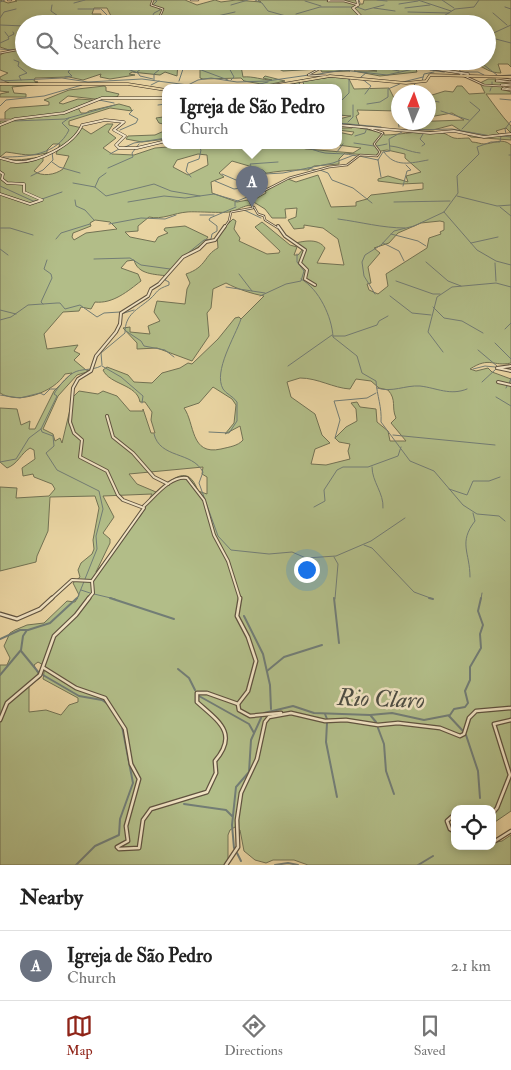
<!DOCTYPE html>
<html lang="en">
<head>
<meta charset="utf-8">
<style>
  body { margin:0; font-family:"IM FELL Double Pica",serif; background:#f6f6f6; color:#222 }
  .controls { position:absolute; right:15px; bottom:15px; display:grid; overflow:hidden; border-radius:10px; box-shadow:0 2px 8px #0003 }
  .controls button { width:45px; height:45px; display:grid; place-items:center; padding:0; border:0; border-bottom:1px solid #e0e0e0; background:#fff; color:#222; font:25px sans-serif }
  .compass { position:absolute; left:391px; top:85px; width:45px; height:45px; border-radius:50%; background:#fff; box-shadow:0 2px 8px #0003; rotate:2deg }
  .you { position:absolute; left:306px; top:569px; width:18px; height:18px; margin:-12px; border:4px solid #fff; border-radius:50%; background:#1a73e8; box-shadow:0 0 0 8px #1a73e833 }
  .badge { display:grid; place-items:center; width:32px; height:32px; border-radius:50%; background:#8f2418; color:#fff; font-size:16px; font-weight:700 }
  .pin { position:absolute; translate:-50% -41px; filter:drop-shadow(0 1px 2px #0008) }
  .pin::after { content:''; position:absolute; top:26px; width:18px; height:15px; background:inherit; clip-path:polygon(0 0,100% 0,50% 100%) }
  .popup { position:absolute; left:162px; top:84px; width:180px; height:65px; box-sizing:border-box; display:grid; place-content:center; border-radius:10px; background:#fff; filter:drop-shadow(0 1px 4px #0005); font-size:16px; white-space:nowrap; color:#767676 }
  .popup b { font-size:19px; color:#222 }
  .popup::after { content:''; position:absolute; left:50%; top:100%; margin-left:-10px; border:10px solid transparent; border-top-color:#fff }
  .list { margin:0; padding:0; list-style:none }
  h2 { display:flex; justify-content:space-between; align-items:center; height:65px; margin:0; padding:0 20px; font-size:21px }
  h2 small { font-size:16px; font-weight:400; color:#767676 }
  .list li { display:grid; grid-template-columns:32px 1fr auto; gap:15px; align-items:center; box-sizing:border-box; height:70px; padding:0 20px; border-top:1px solid #e0e0e0 }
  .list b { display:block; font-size:19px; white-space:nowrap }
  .list p { margin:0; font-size:16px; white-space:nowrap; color:#767676 }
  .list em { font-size:16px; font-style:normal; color:#767676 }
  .icon { flex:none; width:28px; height:28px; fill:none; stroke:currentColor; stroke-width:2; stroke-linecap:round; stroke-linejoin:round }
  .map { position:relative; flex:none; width:511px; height:865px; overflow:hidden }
  .search { position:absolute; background:#fff; box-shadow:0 2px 8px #0003; left:15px; right:15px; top:15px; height:55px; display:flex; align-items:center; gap:12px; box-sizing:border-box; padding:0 18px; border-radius:28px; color:#767676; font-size:19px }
  .sheet { height:135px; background:#fff }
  nav { display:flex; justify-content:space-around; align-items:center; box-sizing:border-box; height:70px; border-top:1px solid #e0e0e0; background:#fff; font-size:14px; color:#767676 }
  nav a { display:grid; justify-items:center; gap:2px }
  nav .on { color:#8f2418 }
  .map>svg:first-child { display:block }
  .green { fill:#b2bd88; stroke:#727254; fill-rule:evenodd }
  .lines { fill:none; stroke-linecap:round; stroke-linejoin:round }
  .stream-far1 { stroke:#727d76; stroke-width:1 }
  .stream { stroke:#727d76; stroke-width:2 }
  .street-far2-casing { stroke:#605340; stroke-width:2.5 }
  .street-far1-casing { stroke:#605340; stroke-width:4 }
  .street-casing { stroke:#605340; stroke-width:5 }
  .secondary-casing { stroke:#32281f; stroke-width:3 }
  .primary-casing { stroke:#32281f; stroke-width:3 }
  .street-far2 { stroke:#f1e3c3; stroke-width:1 }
  .street-far1 { stroke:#f1e3c3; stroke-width:2 }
  .street { stroke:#f1e3c3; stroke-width:2.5 }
  .secondary { stroke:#f1e3c3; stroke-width:2 }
  .primary { stroke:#e9d4a2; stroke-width:2 }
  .labels { text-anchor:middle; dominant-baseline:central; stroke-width:5; stroke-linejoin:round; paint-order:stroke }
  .near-water-label { font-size:24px; font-style:italic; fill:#4c4c43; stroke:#f1e3c3 }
</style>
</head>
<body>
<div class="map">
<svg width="511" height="865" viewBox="0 0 511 865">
  <rect width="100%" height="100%" fill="#e9d4a2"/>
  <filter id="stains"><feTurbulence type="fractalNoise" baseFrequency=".004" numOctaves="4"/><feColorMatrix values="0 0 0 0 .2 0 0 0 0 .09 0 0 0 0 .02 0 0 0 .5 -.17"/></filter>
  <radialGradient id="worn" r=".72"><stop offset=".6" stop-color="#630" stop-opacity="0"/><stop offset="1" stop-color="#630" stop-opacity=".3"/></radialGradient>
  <g class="green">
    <path d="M0 0 8 3 17 1 15 0H185L197 5 215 0 221 2 236 0 261 2 258 0H356L358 4H363L364 0H511V67L508 64H498L501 73C490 73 485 68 476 64 472 62 462 64 457 65 445 66 429 59 419 65L424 68 416 69 417 72 380 76 354 71H377L334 64 350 71 322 72 320 69 283 71 263 61H288L289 67 310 65 312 61H375L376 64 392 63 384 61H487V24H370L362 20 357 21 360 24H117L123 21 112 18 107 8H94L92 14H101L100 24H24V61H240L243 77C253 76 262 80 272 80L263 78 265 76 285 81 267 85 244 81 241 78 203 79 200 78V63H178L177 76 165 72 160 75 132 72 129 74 135 75 110 79 100 77 101 74 83 80 69 77 35 78 34 81 38 82 35 83 44 84 12 87 14 93 26 94V97H0V94L9 92 0 91V85L9 83 0 79V77L8 73 0 70V55L9 50 0 47Z"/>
    <path d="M342 76 348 77 354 89 389 88 395 100H398V111L357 110 359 114 356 116 360 128 384 133V135C402 135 424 129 443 133 447 134 450 137 454 138 458 139 464 138 469 138L472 142C476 142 481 144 484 144 493 144 502 137 511 145V363C493 367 490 356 470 369L476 371 488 368 492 372 511 379V811L492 824V809H455V814L450 817 449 823 455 830V846H492V843L502 841 511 835V865H308L294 860H273L266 863 255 860 244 851 240 830 235 827 230 830 228 835V865H0V665H7L10 658 4 646 10 633 15 630 27 625 44 623 67 601 75 602 79 595 73 583 80 577 78 570 81 563 92 554 94 549 93 540 99 508 95 496 50 497 48 531 37 556 36 562 0 571V487L17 488 16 498 49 496 55 489 52 484 34 477 33 474 23 476 22 468 35 459 34 450 30 448C21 453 18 464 7 468L0 462V408L17 409 21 425 30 421 29 429H35L54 391 72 373 65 374C54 392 19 405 0 393V157C16 163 27 158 43 157V161L34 171C42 177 55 175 63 169L69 156 56 154 60 144H53L47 150V153C28 157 23 154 6 152L0 157V121L5 120V112L10 108 49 105V102L44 100 69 90 104 86 106 87V91L119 94 117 97 95 99 68 96 59 103 63 104 78 99 93 100 78 108 81 113H86L89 111 119 104 130 107 132 111 110 108 69 121V125L82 128 91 134 107 124H113L108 132 116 138 103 148 112 154 134 155 155 148 180 146H295L306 149 353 153 361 148 338 145V132L352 135 354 132 338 130V128H352L355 125 338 123 339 119 351 116 338 115V88H296L294 83 299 82 300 85 305 87 302 80ZM387 150 405 154V158L421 172 406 176 408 182 388 176 378 179V181L402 184 423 183V189L371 195 367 199 356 202V206L331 207 318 175 296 182 288 179 265 190 266 193 252 201 265 209 272 218H286L285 209 297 208 296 217 288 220 294 229 304 228V225L323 228 338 239 344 265 317 263 325 248C318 238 305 241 295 243L303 249 298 255H294L297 247 290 245 262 222 255 227 280 251 279 253 267 254 239 241 240 238 234 229 236 221 233 219 217 235 218 248C204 255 207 267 186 274L190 283 187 289 185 304 157 301 154 312 160 321 148 326 150 334 130 332V327L123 328 137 343V349L157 348 192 361 209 336 207 313 211 308 213 289 226 283C237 289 253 294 264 296L241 319 239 317 235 318 218 339 192 364 188 363 180 368 162 373 152 383 134 382 128 375 107 367 103 370C110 385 137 384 140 402H145L152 412 151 420 155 433H151L143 409V411H130L117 396 103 391 98 394 79 391 73 397 62 443 60 438 55 441 53 434 43 429 58 396 77 375 90 371 86 370 74 360 80 354 74 351 78 345 47 349 44 334 63 312 79 311 81 307 91 309 95 302C113 304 128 291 141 281L138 274 121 268 127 261 134 260C138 275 155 274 167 276L181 258 203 244 208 237 185 226 165 228 164 230 168 233 158 237 155 242 130 237 125 232 138 231V226L149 217C162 220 174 213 187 212 196 211 228 214 234 211 239 209 243 206 251 205L248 200 237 202 212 193 211 182 224 177 219 173 232 161 256 168 251 170 257 173 255 176C265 172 297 169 308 170L314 166 339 164V159L345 153 375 156 381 151ZM198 154 207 155 208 165 188 175 173 167 177 160ZM95 220 110 222 117 229 86 233 74 240 72 237 73 233 91 226 90 223ZM440 221 444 222V230L440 232 441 234 429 238 427 248 386 274 388 286 378 294 369 290 367 284 371 283 368 267 380 253 374 248 389 243 398 233 421 223ZM300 378C318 378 333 388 350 389L356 379 371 381 379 388 388 390C397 400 391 407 396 418L391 423 406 441H390L388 431 377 422 376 409 360 407 357 402 351 403 356 409 357 421 346 427 335 438 339 442 350 444 348 451 350 459 326 465 311 464 315 449 330 443 322 435 315 414 291 397 287 382ZM213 387 232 399 236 405 234 423 225 434 240 426 243 440C238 446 229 447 221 449 190 456 195 423 184 408L199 403ZM203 467 202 474 207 477V494L198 491C188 463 173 479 156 492L137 484 129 474ZM152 494 141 515 96 572 110 543V539L103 533 114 517 103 496ZM38 662 45 666 43 679 78 698V702L69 705 61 715 46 710 29 712V685L40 678 34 665Z"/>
    <path d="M488 79H496L495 81 509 82 511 80 510 84 499 86 503 87 501 89 511 92V94H486C494 105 501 115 511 126V133L506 128 496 131 499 134H511V140L471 137 452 125 433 130H411L408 122 464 120 452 113 429 117V102L433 101 429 100V96L445 91 453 92 457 86H462L469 94 485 93 480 83Z"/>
    <polygon points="163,117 166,117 166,139 142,142 126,139 128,136 155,135 164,131 163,124 159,123 156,118"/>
  </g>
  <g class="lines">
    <g class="stream-far1">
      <polyline points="155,0 157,1 153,5 155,6"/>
      <polyline points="255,0 262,3 268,11 286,16"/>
      <polyline points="359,0 360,3"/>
      <polyline points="377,0 387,1"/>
      <polyline points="418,0 451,11"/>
      <polyline points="442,0 454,8"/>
      <polyline points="305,1 321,6"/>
      <polyline points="0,2 5,0"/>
      <polyline points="74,3 85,0"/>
      <polyline points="399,4 418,1"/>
      <polyline points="52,5 51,11 65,21"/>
      <polyline points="231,5 248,0"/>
      <polyline points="357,7 365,10 384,5"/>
      <polyline points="505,7 511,9"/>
      <polyline points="374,8 395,11"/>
      <polyline points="405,8 430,5"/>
      <polyline points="78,9 100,9"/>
      <polyline points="101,9 110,18"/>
      <polyline points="408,12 449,13"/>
      <polyline points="493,13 507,25"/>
      <polyline points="296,14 320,7 352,7"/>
      <polyline points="240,16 250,22"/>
      <polyline points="0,18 4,12 16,9"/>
      <polyline points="115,18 154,22"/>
      <polyline points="151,19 154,13 160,10 159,8"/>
      <polyline points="294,19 317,20 320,24"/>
      <polyline points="364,19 375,24"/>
      <polyline points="410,20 433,17 443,19"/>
      <polyline points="158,22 169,24"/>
      <polyline points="291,23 294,24"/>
      <polyline points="53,24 64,21 88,23 113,18"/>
      <polyline points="176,24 180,24"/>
      <polyline points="202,24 204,19 235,12"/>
      <polyline points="248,24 255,20 270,19"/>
      <polyline points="335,24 343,24"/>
      <polyline points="347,24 364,22"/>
      <polyline points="438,24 445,18 442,17 455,9 474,7 479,0"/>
      <polyline points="0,25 24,26"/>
      <polyline points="5,32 8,36"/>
      <polyline points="487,36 511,25"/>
      <polyline points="488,37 511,43"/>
      <polyline points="0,43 9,39 8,37 14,34 13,32"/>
      <polyline points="0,49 15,50"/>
      <polyline points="14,60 19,62 18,66 27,73 19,76 21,80"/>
      <polyline points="62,61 67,61"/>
      <polyline points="70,61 73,64"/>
      <polyline points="120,61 122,67 138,73 140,76 153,79"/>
      <polyline points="212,61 229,68 234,77 231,80"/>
      <polyline points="322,61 342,70"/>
      <polyline points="370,61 386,68"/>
      <polyline points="436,61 443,64 442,67 450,70"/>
      <polyline points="480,62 497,75"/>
      <polyline points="359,63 399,71"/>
      <polyline points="172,65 183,69 179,81"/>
      <polyline points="196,68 228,80"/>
      <polyline points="430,70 444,72 458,68 461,72 478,72 484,75"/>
      <polyline points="137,72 150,62"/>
      <polyline points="313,75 343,70 387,75 418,68 428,69"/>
      <polyline points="495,76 511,75"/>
      <polyline points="65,77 72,76 68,72 77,61"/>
      <polyline points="361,77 366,73"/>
      <polyline points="324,78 332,77"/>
      <polyline points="361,78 371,86 365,94"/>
      <polyline points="154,80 154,74 165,65"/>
      <polyline points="0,81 62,78 88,82 142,79 188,85 198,80 211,78 237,82 267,81 309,75"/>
      <polyline points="422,81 424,74 434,72"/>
      <polyline points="298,82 302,87"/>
      <polyline points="403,82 423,77"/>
      <polyline points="492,82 492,87"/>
      <polyline points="151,85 159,81"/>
      <polyline points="263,86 260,84 268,82"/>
      <polyline points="295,88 308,88"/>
      <polyline points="490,91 491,88"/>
      <polyline points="413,92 412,87 415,84"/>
      <polyline points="500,99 511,100"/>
      <polyline points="99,100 114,103"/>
      <polyline points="342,100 349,93 349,79"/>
      <polyline points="428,100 439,102"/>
      <polyline points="367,104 380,102 388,97 388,89 402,83"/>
      <polyline points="158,105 166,104"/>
      <polyline points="0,106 6,100 44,96 82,85"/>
      <polyline points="441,111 469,120"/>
      <polyline points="338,119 342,116 340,106"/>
      <polyline points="14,121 65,119 115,105"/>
      <polyline points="398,121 399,127"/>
      <polyline points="348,122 353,117 353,105"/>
      <polyline points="338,123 381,127"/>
      <polyline points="462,129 480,110 470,102"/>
      <polyline points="120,130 136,123 138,119 129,114 133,110"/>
      <polyline points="410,130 452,129 491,136"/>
      <polyline points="506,134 505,129 511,121"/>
      <polyline points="355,136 365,133 367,128"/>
      <polyline points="502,136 511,137"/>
      <polyline points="354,143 374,146"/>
      <path d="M302 146C310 148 318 152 325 153 336 154 345 153 357 156"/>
      <polyline points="377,146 387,144"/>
      <path d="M390 146C402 147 409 152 420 153"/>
      <polyline points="422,146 425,144 420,139 423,134"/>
      <polyline points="123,148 134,143 166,138"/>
      <polyline points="337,152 343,144"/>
      <path d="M384 152C395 168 411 163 428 160"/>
      <polyline points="110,154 119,149"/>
      <polyline points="509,155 511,155"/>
      <polyline points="359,156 378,160"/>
      <path d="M3 157C28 157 57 155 69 130L62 123 69 118"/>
      <polyline points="378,160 383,152 390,151 389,139 402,132"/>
      <polyline points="378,160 381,177"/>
      <polyline points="52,162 59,167 80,173"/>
      <polyline points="108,168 133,157 132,153 139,144"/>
      <polyline points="308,168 316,170"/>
      <polyline points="320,170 328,173 332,180 353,188 372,203"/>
      <polyline points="266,173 263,170 252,168 250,164 278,162"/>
      <polyline points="222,174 243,183"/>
      <polyline points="31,176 43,170 53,160 52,152"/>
      <polyline points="191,177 186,171 188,163 199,159 201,150 198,146"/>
      <polyline points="215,181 234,189 241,188 244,184 265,174 283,173 333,163 354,155"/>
      <polyline points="73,183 95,187 106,196 154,184 171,191 200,196"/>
      <polyline points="0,186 33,201 38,201"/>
      <polyline points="403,186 407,171 411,170 406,165"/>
      <polyline points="95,187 99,178 106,173"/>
      <polyline points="457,196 497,206 511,205"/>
      <polyline points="42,199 62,192"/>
      <polyline points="75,200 76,206 85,210 94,220"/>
      <polyline points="128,202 164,196 185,198 214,194 238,201"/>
      <polyline points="394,202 450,201"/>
      <polyline points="235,206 235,202 252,195 250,187 252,183"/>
      <polyline points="500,207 511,216"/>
      <polyline points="244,210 261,218"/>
      <polyline points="444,212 477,250 496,261 511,265"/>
      <polyline points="200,215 214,215"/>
      <path d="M338 219C361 222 382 228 405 228"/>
      <polyline points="109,224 141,218 165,219 176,215"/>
      <polyline points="0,228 10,228 33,235"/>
      <polyline points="391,234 418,241 426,246"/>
      <polyline points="56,239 61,233 90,224"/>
      <polyline points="383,243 399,251 404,261"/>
      <polyline points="471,243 498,237"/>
      <polyline points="0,249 8,255"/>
      <polyline points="188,253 204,240 211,239 212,234 217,231 217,226 209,220 210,218 236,207"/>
      <polyline points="94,259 130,258 141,265 170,269"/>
      <polyline points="426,262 448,281 461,286"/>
      <polyline points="495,263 496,281"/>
      <polyline points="239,274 252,291"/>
      <path d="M301 279C319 289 332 317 333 337L357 356 362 373 376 381C377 396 382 407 381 422L410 461 434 471 463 505 477 514 499 516 505 521"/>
      <polyline points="396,281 433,294 440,294"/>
      <polyline points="226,287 265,293"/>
      <polyline points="375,294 364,276 362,262 365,255 381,245 394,231 414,226 444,212 458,193 457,176 479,154 477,147 491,142 500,142 501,136"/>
      <polyline points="260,296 286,284 301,281 304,271 297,262 297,254"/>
      <polyline points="390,296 412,313 431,315"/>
      <polyline points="43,304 41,302 52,278 51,274 44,269 47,260"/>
      <polyline points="433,307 444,318 462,321 483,333"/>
      <polyline points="0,310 16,314"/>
      <polyline points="124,313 134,310"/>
      <polyline points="0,320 11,317 28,305 57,303 60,303 65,309 80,305 97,317 104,313 120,312"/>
      <polyline points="505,329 511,323"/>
      <polyline points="126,331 141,341 144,346 165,350 174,357"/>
      <polyline points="333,336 345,336 377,325 379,321 388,316"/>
      <polyline points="495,343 511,359"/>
      <polyline points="478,350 497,366"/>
      <polyline points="443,352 428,332 437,297 452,287 496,283 511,287"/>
      <path d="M102 365 101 353 125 333C125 314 137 310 150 299 159 291 155 290 169 285V282L165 280 171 271"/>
      <polyline points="102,366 121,377 143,396 142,403"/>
      <polyline points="288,366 332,335"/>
      <polyline points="503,368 511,368"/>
      <polyline points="473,369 485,366 495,367"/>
      <polyline points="482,382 496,369"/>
      <polyline points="509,384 511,378"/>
      <path d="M377 388C392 393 405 385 420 386 437 388 450 396 467 389"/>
      <polyline points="506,388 507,386"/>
      <polyline points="0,395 20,398 40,393 44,395 50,389 56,389"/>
      <polyline points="496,397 511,406"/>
      <polyline points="41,429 42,432 53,436 54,446 46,453 57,470 99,491 103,509 96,536 97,549 77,599"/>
      <path d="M209 432 229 433 237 421V402C233 396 226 394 223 389 213 371 235 337 241 319"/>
      <path d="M154 434C160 459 192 451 203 472L199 483 218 536 231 550 269 554 292 552 306 558 336 556 371 541 405 518"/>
      <polyline points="393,435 495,445"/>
      <polyline points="335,438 340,420 334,401 367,398 376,393"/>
      <path d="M0 462 16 459 29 438 41 429 57 396 54 394C58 387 66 377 73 373 81 368 92 371 101 366"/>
      <path d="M372 467C372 482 384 493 383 508"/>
      <polyline points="449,489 467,495 473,481 489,481 500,477"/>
      <polyline points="314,507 325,501 324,490 337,470 343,467 368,467 398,456 401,447"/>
      <polyline points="364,545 372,548 414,592 433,599"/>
      <polyline points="334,557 338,564 335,599"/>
      <path d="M470 577C470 552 458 543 475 521L473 513"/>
      <polyline points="81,590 90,593"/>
      <polyline points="94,594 115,599"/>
      <polyline points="481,599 482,593"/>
    </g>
    <g class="stream">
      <polyline points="110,598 174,619"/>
      <polyline points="334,598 339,643"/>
      <polyline points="429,598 433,599"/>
      <polyline points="244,616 263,654 270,685 271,709"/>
      <polyline points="0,639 20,630 28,630 50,623 77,598"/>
      <polyline points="21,651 39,673"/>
      <polyline points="178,669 189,678 195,690"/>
      <polyline points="267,671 284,657 322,645"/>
      <polyline points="0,675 21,650 23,636 27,630"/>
      <polyline points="43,675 79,696 102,700 108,704"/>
      <polyline points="199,696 249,724 254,733"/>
      <polyline points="264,713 293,706 314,713 370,715 392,713 424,720 450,715 454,709 465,707 468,703 465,691 470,680 470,667 481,648 480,634 483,625 478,611 481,598"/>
      <polyline points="325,714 327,719"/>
      <polyline points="371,716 376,722"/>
      <polyline points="449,716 463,731"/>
      <polyline points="327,723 326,742 337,797"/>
      <polyline points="378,728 384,744 386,771 394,794"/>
      <polyline points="466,735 478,771 480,798"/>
      <polyline points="184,804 226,810 232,816"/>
      <polyline points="234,848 232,825 236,787 249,772 251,740 261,718"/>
      <polyline points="237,853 241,861"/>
      <polyline points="76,865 95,846 119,835 120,819 133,783 122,726"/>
      <polyline points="275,865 288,863 298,865"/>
      <polyline points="418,865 433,856"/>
    </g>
    <defs>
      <g id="street-far2">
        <polyline points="8,0 11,0"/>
        <polyline points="191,0 198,0"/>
        <polyline points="330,0 328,1 344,1 358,5"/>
        <polyline points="88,24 119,21 157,23 163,9 151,5 153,0"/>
        <polyline points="24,39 24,42"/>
        <polyline points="0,53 21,49 24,46"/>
        <polyline points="311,61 321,68 308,75 326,76"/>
        <polyline points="460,74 484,85 501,86"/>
        <polyline points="511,79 496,81 511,82"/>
        <polyline points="511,84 501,85 511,86"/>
        <polyline points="504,88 502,89 511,90"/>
        <polyline points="504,88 511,89"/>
        <polyline points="0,120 10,120"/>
        <polyline points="254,207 258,214 264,216 265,220 278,228"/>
        <polyline points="224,228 229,221 231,212 253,208 250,201 252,197 289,178 329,167 347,165 360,155 377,156 380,152 374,144 383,133 368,128"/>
      </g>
      <g id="street-far1">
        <polyline points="278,226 285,236 305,250 300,263 307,270 305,279 315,285"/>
        <polyline points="511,366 497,368 511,371"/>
        <polyline points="498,382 511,385"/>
        <polyline points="107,416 113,437 133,453 154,477 168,484"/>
        <path d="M144 506C155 496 171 475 187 478L204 500 214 535 228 561 240 599"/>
        <polyline points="51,599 72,580 92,581"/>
        <polyline points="88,599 93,593 92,581 144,508 123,500 118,495 107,471 80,457 82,440 74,433 70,422 73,388 78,379 91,371 96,356 116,332 120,324 121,313 148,296 151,289 159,284 183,257 199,249 206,242 215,240 225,226"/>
      </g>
      <g id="street">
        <polyline points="240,598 237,616 248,637 256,661 248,691 238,704 239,710 250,716 281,713"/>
        <polyline points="0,614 17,619 40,609 52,598"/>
        <path d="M44 668 76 688 105 698 125 729 131 764 139 779 126 826 128 841 117 847 119 849 139 848 143 820 151 809 207 792 216 773 215 761C239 733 218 721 197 702V693H207L238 704"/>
        <polyline points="0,720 7,703 40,675 54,636 76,615 89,598"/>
        <polyline points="455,814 447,821 450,829 455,832"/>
        <polyline points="492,814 497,808 510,775 494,724 511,720"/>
        <polyline points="492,843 511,831"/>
        <polyline points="226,865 238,847 237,820 241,793 257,759 265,722 269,717 291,713 325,721 346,720 378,725 398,723 440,728 460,736 464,734 469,718 476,711 511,708"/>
      </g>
      <g id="secondary">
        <polyline points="357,0 358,5 353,8 368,24"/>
        <polyline points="385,61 468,74"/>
        <polyline points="0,125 15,119 64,113 102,98 166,98"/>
        <polyline points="338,125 430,133 454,131 484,137 511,134"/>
        <path d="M0 158C5 159 10 161 16 162 37 163 74 145 82 125L105 120 124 122 114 130 125 136 116 145 119 148H137L166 141"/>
        <polyline points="0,172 3,174 2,179 7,183 24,184 24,192 42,200 30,204 0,194"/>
      </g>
      <g id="primary">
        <polyline points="0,84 128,84 166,90"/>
        <polyline points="201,88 230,88"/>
        <polyline points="260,88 330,76 406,83 426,81 430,75 511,77"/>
      </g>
    </defs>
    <use href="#street-far2" class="street-far2-casing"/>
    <use href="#street-far1" class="street-far1-casing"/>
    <use href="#street" class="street-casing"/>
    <use href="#secondary" class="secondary-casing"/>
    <use href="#primary" class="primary-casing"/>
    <use href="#street-far2" class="street-far2"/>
    <use href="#street-far1" class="street-far1"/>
    <use href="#street" class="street"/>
    <use href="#secondary" class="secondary"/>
    <use href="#primary" class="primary"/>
  </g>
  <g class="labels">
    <g class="near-water-label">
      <text transform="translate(381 699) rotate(2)">Rio Claro</text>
    </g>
  </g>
  <rect width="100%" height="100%" filter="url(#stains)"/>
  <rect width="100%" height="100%" fill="url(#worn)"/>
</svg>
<div class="controls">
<button><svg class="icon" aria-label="locate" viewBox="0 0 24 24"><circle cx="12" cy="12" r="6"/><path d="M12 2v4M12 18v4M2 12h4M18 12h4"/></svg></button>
</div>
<svg class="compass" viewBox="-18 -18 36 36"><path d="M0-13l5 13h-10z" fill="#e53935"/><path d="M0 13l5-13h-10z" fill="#767676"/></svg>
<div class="you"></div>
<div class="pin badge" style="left:252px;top:207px;background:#6b7280">A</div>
<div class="popup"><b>Igreja de São Pedro</b>Church</div>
<div class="search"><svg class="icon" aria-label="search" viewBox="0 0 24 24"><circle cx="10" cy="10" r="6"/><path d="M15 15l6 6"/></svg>Search here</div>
</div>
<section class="sheet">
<h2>Nearby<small></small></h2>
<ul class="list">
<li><span class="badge" style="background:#6b7280">A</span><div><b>Igreja de São Pedro</b><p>Church</p></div><em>2.1 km</em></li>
</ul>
</section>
<nav>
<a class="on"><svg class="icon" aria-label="map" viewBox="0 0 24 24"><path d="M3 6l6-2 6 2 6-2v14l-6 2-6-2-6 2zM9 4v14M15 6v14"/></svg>Map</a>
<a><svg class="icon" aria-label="directions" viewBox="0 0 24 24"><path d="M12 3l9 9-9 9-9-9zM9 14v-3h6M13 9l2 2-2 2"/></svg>Directions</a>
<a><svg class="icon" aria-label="saved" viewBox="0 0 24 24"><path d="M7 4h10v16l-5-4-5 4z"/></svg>Saved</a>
</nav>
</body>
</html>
